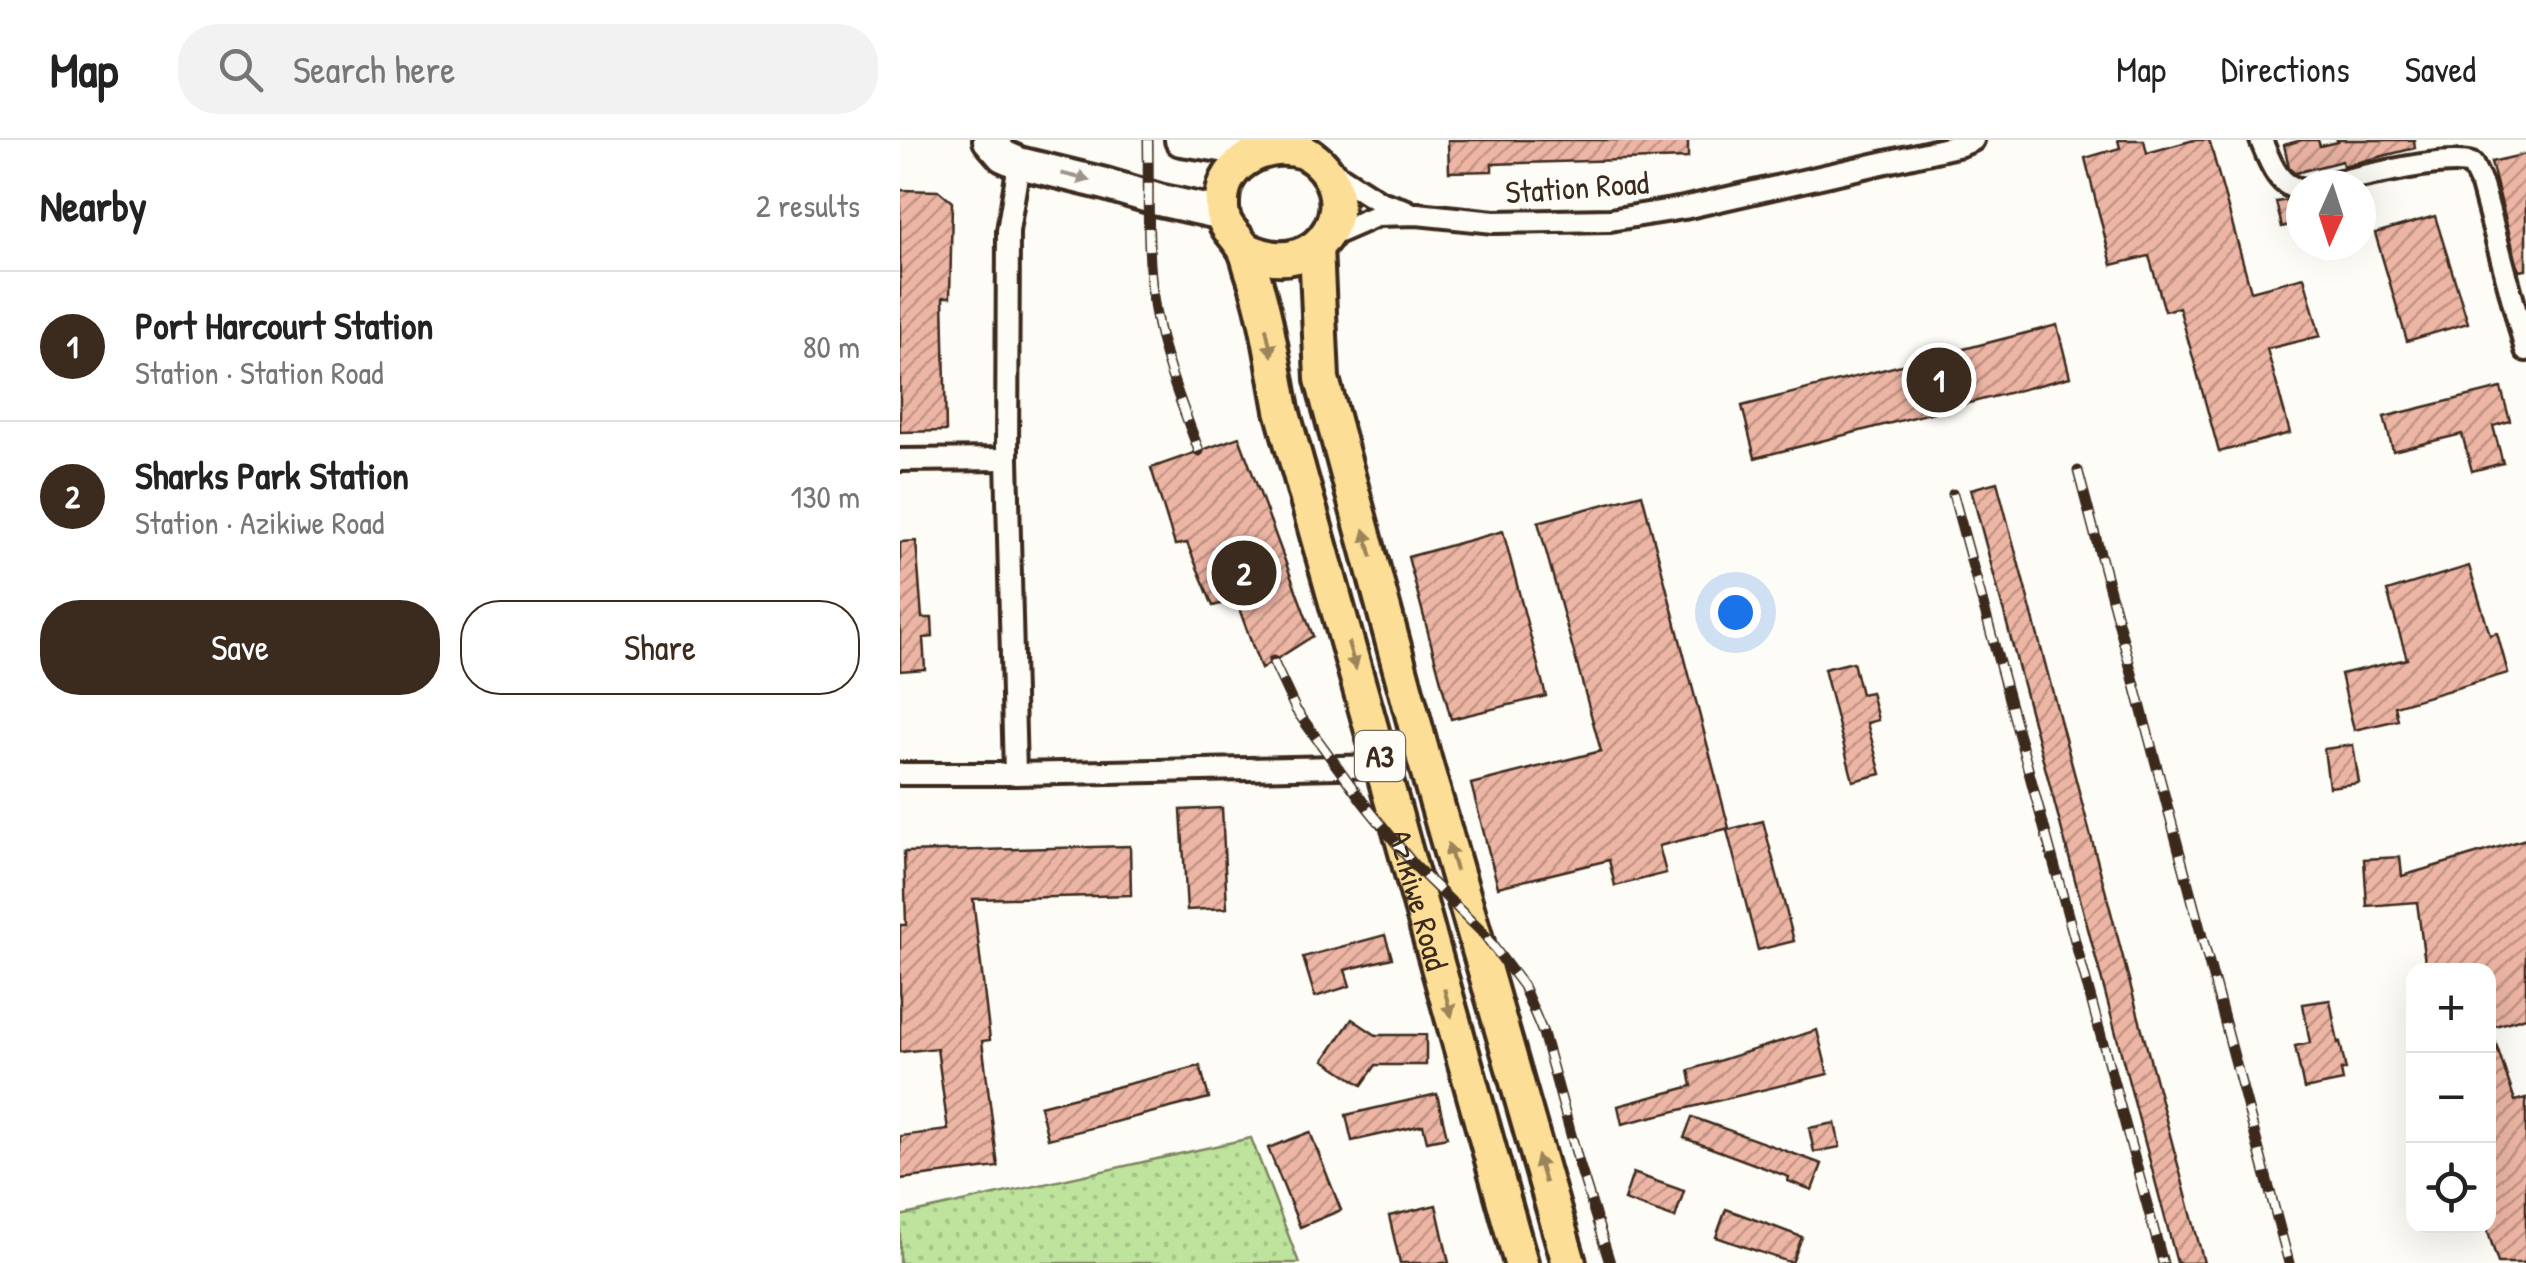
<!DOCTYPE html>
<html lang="en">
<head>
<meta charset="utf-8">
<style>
  body { margin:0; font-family:"Patrick Hand",sans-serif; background:#f2f2f2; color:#222 }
  .controls { position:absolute; right:30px; bottom:30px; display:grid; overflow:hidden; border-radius:20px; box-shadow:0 10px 40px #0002 }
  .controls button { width:90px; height:90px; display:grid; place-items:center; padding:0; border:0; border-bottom:2px solid #e0e0e0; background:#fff; color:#222; font:50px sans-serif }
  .compass { position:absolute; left:1386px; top:30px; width:90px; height:90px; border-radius:50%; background:#fff; box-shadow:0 10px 40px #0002; rotate:183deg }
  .you { position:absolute; left:835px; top:472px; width:35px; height:35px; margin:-25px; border:8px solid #fff; border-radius:50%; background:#1a73e8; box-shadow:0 0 0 15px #1a73e833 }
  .badge { display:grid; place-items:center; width:65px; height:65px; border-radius:50%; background:#3b2a1e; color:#fff; font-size:32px; font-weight:700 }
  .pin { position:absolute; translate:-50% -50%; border:5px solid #fff; box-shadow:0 2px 10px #0006 }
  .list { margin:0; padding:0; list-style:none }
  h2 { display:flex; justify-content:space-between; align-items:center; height:130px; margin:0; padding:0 40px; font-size:42px }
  h2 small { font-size:32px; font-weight:400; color:#767676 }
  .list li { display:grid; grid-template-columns:65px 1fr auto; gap:30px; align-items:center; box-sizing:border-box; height:150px; padding:0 40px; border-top:2px solid #e0e0e0 }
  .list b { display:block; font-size:38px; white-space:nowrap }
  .list p { margin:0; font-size:32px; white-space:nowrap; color:#767676 }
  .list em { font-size:32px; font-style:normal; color:#767676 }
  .actions { display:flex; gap:20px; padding:30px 40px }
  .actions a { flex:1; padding:22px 0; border:2px solid #3b2a1e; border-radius:40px; text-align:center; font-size:35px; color:#3b2a1e }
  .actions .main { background:#3b2a1e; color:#fff }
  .icon { flex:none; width:55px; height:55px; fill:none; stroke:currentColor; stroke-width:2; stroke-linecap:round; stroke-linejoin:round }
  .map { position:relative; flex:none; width:1626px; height:1123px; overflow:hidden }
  header { display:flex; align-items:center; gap:60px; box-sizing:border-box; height:140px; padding:0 50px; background:#fff; border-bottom:2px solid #e0e0e0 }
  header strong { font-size:48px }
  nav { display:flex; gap:55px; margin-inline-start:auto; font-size:35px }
  .search { width:700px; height:90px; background:#f2f2f2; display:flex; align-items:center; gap:25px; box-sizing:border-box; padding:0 35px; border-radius:40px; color:#767676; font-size:38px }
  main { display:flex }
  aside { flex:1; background:#fff }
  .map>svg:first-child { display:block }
  .grass { fill:url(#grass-dots); stroke:#7c865e; stroke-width:2.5 }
  .building { fill:url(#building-hatch); stroke:#3b2a1e; stroke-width:2.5 }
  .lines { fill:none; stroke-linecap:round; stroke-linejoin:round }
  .street-casing { stroke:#3b2a1e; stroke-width:28 }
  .secondary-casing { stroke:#3b2a1e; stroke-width:38 }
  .primary-casing { stroke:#3b2a1e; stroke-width:40 }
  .street { stroke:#fdfcf7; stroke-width:20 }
  .secondary { stroke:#fdfcf7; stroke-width:30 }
  .primary { stroke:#fcde96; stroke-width:32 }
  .rail-casing { stroke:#3b2a1e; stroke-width:11 }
  .rail { stroke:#fdfcf7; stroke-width:8; stroke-dasharray:22; stroke-linecap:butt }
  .oneway { fill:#9c938a }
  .oneway2 { fill:#9c845a }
  .labels { text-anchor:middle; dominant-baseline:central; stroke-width:8; stroke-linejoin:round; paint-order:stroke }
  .shield { fill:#fdfcf7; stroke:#75695f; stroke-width:2.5 }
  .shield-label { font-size:30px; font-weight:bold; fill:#3b2a1e }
  .street-label { font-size:32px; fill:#3b2a1e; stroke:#fdfcf7 }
</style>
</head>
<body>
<header>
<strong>Map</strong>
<div class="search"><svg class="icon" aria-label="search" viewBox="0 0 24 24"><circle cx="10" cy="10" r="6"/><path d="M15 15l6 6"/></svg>Search here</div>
<nav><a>Map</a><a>Directions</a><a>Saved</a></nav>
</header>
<main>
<aside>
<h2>Nearby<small>2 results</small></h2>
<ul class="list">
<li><span class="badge">1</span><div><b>Port Harcourt Station</b><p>Station · Station Road</p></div><em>80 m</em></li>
<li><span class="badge">2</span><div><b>Sharks Park Station</b><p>Station · Azikiwe Road</p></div><em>130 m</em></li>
</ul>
<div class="actions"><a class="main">Save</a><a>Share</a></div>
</aside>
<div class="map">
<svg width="1626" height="1123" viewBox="0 0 1626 1123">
  <defs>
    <pattern id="grass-dots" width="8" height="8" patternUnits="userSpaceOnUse" patternTransform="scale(2.5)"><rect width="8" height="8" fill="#bee39d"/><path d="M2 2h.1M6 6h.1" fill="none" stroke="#a4c387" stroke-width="1.8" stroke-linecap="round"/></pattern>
    <pattern id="building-hatch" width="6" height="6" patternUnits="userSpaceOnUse" patternTransform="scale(2.5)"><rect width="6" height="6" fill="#edb5a4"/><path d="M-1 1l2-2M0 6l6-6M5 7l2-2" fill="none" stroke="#c19385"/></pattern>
  </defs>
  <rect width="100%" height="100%" fill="#fdfcf7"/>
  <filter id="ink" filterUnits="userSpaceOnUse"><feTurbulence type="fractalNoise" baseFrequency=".01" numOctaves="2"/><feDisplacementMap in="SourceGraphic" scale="20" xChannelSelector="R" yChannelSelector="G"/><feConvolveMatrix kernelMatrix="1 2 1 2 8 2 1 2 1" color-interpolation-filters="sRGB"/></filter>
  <g filter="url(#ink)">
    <polygon class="grass" points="351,998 399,1123 0,1123 0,1076"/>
    <g class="building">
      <polygon points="548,0 788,0 788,18 592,24 592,31 549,32"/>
      <polygon points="1218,0 1244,0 1247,13 1294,0 1309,0 1351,151 1404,137 1420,196 1367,209 1390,293 1319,312 1279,167 1265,171 1249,116 1212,125 1185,18 1220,8"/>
      <polygon points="1402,0 1418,0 1420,6 1438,2 1437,0 1514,0 1515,8 1443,26 1442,21 1395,33 1389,27 1384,5"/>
      <polygon points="1626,14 1626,130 1619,131 1591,22"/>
      <polygon points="0,50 39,51 52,62 50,157 43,157 46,291 0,292"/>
      <polygon points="1388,60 1401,62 1401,82 1382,87 1376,62"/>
      <polygon points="1535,76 1568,183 1507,201 1475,93"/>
      <polygon points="1157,185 1170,237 855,318 842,266"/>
      <polygon points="1601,248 1610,281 1593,286 1603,323 1572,331 1562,294 1493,311 1484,277"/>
      <polygon points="339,297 413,496 361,529 336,460 313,466 287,403 275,405 251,328"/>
      <polygon points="1097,342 1304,1123 1277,1123 1071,349"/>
      <polygon points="742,354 829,688 759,706 766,733 715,746 709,720 598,747 571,644 701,611 638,382"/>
      <polygon points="603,391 646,556 551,579 508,417"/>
      <polygon points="16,401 22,478 32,478 33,497 23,498 25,529 0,531 0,402"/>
      <polygon points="1569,426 1590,495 1597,493 1608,533 1495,566 1498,580 1454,590 1441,534 1507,519 1487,451"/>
      <polygon points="953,522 961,554 971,552 978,580 967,583 981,634 953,641 924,529"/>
      <polygon points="1453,605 1459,643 1429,647 1424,609"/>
      <polygon points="322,668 327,768 287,770 281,670"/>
      <polygon points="863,681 894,801 858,810 827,690"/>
      <polygon points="1626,699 1626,877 1588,888 1588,830 1526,830 1517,762 1467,766 1464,719 1500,717 1502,736"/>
      <polygon points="230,706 231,755 73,759 90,900 82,901 98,1027 0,1039 0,996 48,990 37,908 0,912 0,785 6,785 4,712"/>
      <polygon points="485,795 492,818 445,830 450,846 415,857 403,817"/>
      <polygon points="1430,860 1438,903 1440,902 1446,930 1441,930 1443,941 1404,949 1395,906 1410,903 1403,864"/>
      <polygon points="452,879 476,895 526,895 526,925 476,925 462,945 424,920"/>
      <polygon points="917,890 928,934 722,984 718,966 792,946 789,930"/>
      <polygon points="1592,892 1615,961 1626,958 1626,1123 1598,1123 1588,1092 1588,893"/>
      <polygon points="300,926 309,958 148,999 140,966"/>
      <polygon points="537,954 547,997 527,1001 523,985 452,1001 446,975"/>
      <polygon points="792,977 922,1024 912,1050 888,1041 889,1037 784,998"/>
      <polygon points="935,983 940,1007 914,1012 909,988"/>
      <polygon points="410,992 441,1070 400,1087 368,1008"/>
      <polygon points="733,1033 784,1051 775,1078 724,1060"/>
      <polygon points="536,1065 549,1123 500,1123 489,1076"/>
      <polygon points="826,1069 902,1097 892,1123 816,1097"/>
    </g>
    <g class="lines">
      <defs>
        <g id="street">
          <path d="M1361 0C1369 19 1378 48 1401 49"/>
          <polyline points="430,30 480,62 505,70"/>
          <path d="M1421 45C1455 39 1544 15 1572 24L1582 45 1626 210"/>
          <polyline points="425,98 478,75 517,74 594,82 710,80 784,68 1061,5 1073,0"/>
          <polyline points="0,320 107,319"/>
          <polyline points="0,634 115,634 483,626"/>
          <polyline points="115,634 107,319 108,91 119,23"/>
        </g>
        <g id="secondary">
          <polyline points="89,0 103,16 119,23 205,44 259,60 323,74"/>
          <polyline points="281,0 354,11"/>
        </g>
        <g id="primary">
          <polyline points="416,107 422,239 525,622 669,1123"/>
          <path id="s1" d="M344 108C424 150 472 50 404 12 369 0 323 21 322 61 321 88 332 89 343 107 347 113 349 122 351 129 367 174 373 223 382 270L621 1123"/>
        </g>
      </defs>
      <use href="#street" class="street-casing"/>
      <use href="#secondary" class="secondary-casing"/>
      <use href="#primary" class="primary-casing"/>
      <use href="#street" class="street"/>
      <use href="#secondary" class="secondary"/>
      <use href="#primary" class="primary"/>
      <defs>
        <g id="rail">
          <path d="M248 0C249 56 246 115 255 170 263 219 282 265 299 311"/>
          <polyline points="1178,331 1389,1123"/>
          <polyline points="1053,354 1263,1123"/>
          <polyline points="373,521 396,570 463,662 514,725 583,793 623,846 643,893 678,1020 710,1123"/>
        </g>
      </defs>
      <use href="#rail" class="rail-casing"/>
      <use href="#rail" class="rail"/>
    </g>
    <defs><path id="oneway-solid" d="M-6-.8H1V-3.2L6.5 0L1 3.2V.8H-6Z" transform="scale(2.5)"/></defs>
    <use class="oneway" href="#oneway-solid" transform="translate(176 37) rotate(14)"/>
    <g class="oneway2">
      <use href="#oneway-solid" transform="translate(369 202) rotate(78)"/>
      <use href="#oneway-solid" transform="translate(468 403) rotate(-105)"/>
      <use href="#oneway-solid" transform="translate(452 516) rotate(74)"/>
      <use href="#oneway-solid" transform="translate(552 717) rotate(-106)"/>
      <use href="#oneway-solid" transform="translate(548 863) rotate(75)"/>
      <use href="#oneway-solid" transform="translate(641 1029) rotate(-106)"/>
    </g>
  </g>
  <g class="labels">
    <rect class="shield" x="455" y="591" width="50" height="50" rx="8"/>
    <g class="shield-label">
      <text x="480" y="616">A3</text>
    </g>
    <g class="street-label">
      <text transform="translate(677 47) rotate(-4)">Station Road</text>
      <text stroke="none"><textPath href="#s1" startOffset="1028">Azikiwe Road</textPath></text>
    </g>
  </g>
</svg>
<div class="controls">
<button>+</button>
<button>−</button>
<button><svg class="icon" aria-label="locate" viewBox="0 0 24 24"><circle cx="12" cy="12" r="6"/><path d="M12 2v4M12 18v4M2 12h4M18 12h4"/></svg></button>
</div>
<svg class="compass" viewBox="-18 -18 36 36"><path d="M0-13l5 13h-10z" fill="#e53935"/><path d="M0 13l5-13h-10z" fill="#767676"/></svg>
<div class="you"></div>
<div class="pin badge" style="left:1039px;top:240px">1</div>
<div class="pin badge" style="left:344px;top:433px">2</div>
</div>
</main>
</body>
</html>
